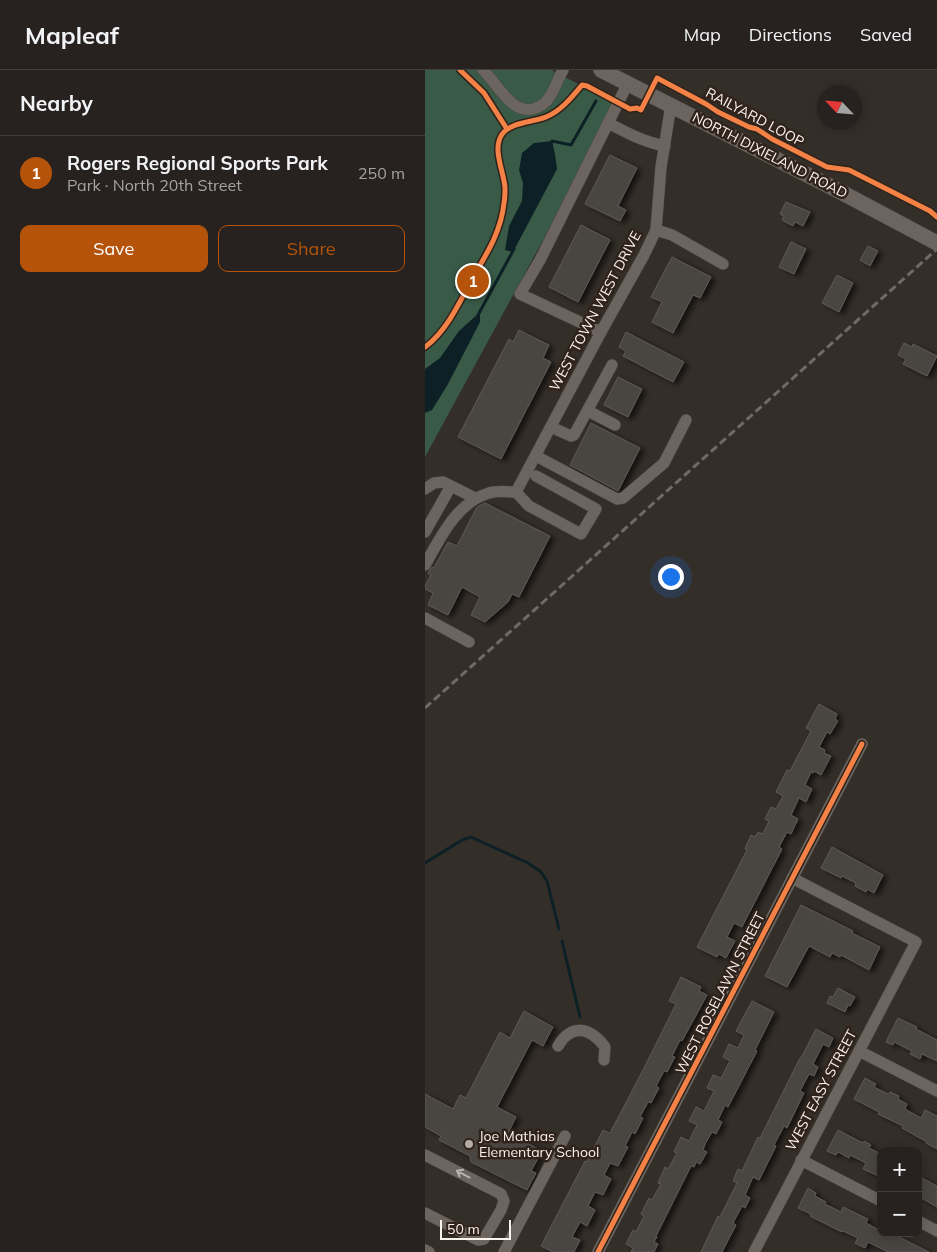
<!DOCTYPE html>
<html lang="en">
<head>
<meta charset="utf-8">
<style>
  body { margin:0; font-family:Mulish,sans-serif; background:#332f2c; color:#f1f3f6 }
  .controls { position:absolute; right:15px; bottom:15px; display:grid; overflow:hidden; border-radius:10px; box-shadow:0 2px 12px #0003 }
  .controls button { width:45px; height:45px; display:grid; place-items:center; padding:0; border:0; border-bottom:1px solid #433f3d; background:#27221f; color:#f1f3f6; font:25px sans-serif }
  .compass { position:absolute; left:392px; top:15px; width:45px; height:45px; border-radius:50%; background:#27221f; box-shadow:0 2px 12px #0003; rotate:296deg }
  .scale { position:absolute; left:15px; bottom:12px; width:71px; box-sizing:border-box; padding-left:5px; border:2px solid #faf2ec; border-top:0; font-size:14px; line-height:18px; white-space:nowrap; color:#faf2ec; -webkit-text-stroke:4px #2f231b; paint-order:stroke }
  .you { position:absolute; left:245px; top:506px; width:18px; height:18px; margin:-12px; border:4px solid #fff; border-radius:50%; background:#1a73e8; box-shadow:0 0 0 8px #1a73e833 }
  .badge { display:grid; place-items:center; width:32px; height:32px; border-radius:50%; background:#b45309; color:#fff; font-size:16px; font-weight:700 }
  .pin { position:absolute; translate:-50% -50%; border:2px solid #fff; box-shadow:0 1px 5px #0006 }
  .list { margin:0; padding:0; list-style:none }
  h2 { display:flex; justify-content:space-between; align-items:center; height:65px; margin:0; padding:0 20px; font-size:21px }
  h2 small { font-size:16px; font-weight:400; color:#a4a4a4 }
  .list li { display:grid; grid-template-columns:32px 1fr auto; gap:15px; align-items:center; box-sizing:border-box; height:75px; padding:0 20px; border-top:1px solid #433f3d }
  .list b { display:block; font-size:19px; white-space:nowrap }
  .list p { margin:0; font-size:16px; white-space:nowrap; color:#a4a4a4 }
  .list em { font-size:16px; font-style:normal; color:#a4a4a4 }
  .actions { display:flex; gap:10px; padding:15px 20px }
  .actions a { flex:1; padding:11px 0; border:1px solid #b45309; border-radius:10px; text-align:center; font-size:18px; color:#b45309 }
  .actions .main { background:#b45309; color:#fff }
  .map { position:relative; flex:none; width:512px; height:1182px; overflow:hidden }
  header { display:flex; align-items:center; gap:30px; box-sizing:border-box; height:70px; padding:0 25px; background:#27221f; border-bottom:1px solid #433f3d }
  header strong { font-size:24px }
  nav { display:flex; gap:28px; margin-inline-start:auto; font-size:18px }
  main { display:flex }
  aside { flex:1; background:#27221f }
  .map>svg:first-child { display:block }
  .green { fill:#385a47 }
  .water { fill:#0c2025 }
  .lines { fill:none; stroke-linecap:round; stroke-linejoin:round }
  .stream { stroke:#0c2025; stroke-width:3 }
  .building { fill:#4a4441; stroke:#5f5957; filter:url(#shadow) }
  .minor-casing { stroke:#4f4945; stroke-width:12 }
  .major-casing { stroke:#4f4945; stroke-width:16 }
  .minor { stroke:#6b645f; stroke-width:11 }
  .major { stroke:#6c645f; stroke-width:15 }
  .rail { stroke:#706a66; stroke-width:3; stroke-dasharray:8 4; stroke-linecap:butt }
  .cycleway-casing { stroke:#2f231b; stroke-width:8 }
  .cycleway { stroke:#f48246; stroke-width:5 }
  .oneway { stroke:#bab2ad }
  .poi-dot { fill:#b5ada8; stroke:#2f231b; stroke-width:2 }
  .labels { text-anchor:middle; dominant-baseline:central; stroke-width:5; stroke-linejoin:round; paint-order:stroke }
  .street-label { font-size:14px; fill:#faf2ec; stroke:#2f231b }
  .poi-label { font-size:14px; fill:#faf2ec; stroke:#2f231b; text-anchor:start }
</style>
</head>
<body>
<header>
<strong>Mapleaf</strong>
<nav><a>Map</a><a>Directions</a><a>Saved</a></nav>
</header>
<main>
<aside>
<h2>Nearby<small></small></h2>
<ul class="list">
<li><span class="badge">1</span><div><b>Rogers Regional Sports Park</b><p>Park · North 20th Street</p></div><em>250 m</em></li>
</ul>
<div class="actions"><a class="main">Save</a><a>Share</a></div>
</aside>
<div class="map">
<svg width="512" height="1182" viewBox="0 0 512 1182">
  <defs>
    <filter id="shadow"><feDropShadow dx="4.5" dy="2.5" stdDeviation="2.5" flood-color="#0009"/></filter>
  </defs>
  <rect width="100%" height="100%" fill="#342e29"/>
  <polygon class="green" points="0,0 126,0 192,34 0,387"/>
  <g class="water">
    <polygon points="127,71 130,84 132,99 88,182 80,180 84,156 97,131 98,113 94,100 97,83 109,73"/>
    <polygon points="55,242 55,252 23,314 7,340 0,343 0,299 15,288 34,261"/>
  </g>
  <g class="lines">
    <g class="stream">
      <polyline points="126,74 127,71 146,75 171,31"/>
      <polyline points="53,245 89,179"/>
      <polyline points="0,793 37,770 46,767 103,793 116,802 122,811 134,859"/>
      <polyline points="137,871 155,947"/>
    </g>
  </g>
  <g class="building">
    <polygon points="185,85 212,98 193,136 201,140 195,151 160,134"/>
    <polygon points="361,132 385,142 378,156 370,152 368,156 357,150 359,146 355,144"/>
    <polygon points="156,155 185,170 153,232 124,217"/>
    <polygon points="366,172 381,179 369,204 354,197"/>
    <polygon points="443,176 453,181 445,196 435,190"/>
    <polygon points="247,187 286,207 275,228 268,225 248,263 227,252 237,232 226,227"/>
    <polygon points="412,205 428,213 414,242 397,233"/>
    <polygon points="94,260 124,275 118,288 126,292 76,389 33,367 84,269 88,272"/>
    <polygon points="201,262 259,292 248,312 198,286 201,281 194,277"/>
    <polygon points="479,273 487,277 488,274 512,286 502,306 478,294 481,289 473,285"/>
    <polygon points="193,307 217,319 203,347 179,335"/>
    <polygon points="166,353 215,378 193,421 145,395"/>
    <polygon points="60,433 125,466 94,527 87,524 83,532 60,552 46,545 55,527 37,517 23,545 3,535 8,523 0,519 0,516 6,505 3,503 7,497 9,498 23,472 32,476 52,437"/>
    <polygon points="394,634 412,644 410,649 413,651 405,664 402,662 394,677 400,680 399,683 406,686 396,705 389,701 388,703 386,702 380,715 387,719 381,732 374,728 366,745 373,749 366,764 362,762 354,777 357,779 317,857 309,853 302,867 310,871 301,888 294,884 292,887 272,877 322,780 320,779 326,765 330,767 333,762 338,764 344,751 340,749 346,737 351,739 358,726 351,722 362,700 365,701 386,661 381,658"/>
    <polygon points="407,777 458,805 449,823 442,819 441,822 430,816 431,813 417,806 416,808 396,798"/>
    <polygon points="376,835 428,861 427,863 455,877 444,900 416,885 415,887 407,883 405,887 384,876 362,917 340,906"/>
    <polygon points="256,907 276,917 274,921 282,925 257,971 255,970 247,986 250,987 242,1002 239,1001 231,1016 234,1018 226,1033 223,1032 215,1047 218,1048 210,1064 207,1062 200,1076 203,1077 193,1096 185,1093 179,1105 186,1109 178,1125 170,1122 163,1136 170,1140 162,1156 155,1152 147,1167 155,1170 149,1182 128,1182 116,1176 160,1091 162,1092 178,1060 185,1063 217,1002 251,934 244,931"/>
    <polygon points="413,918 430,927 425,936 423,935 420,942 402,933 405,926 408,927"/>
    <polygon points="327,931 349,942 330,980 332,981 303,1037 300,1035 293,1050 297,1052 291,1064 287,1062 280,1074 278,1080 282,1082 275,1094 271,1092 269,1097 266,1096 231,1166 232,1167 229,1172 233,1174 229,1182 206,1182 208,1178 201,1174 208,1160 211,1162 219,1146 216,1144 224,1128 227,1130 236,1114 233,1113 240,1097 243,1099 252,1083 249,1082 256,1067 264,1071 272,1055 264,1051 271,1037 279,1041 289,1021 282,1018 288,1005 296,1008 305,991 298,987 304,974 313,978 319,965 311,961"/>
    <polygon points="99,941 128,957 118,976 107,970 72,1037 91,1047 83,1063 117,1081 106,1101 111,1103 102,1120 46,1092 45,1086 14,1070 16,1066 0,1057 0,1024 28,1039 35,1025 41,1028 75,962 85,968"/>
    <polygon points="473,948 492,957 491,959 512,970 512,991 497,984 495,989 485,984 487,981 469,972 468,975 461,972"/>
    <polygon points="391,959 408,968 404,977 398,974 388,994 393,997 389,1006 384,1004 375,1021 379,1023 362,1058 359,1056 349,1075 351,1076 334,1110 328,1107 320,1125 325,1128 320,1138 317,1136 308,1153 311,1155 297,1182 276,1182 293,1146 295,1147 312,1113 308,1111 313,1099 317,1101 333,1067 335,1068 375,988 376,988"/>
    <polygon points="440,1008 451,1014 449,1017 463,1024 465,1022 474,1026 473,1029 482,1034 480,1039 496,1048 500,1040 512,1046 512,1079 501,1073 502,1072 477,1058 478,1056 453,1044 454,1042 429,1029"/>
    <polygon points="413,1060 438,1073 439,1071 446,1075 444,1078 456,1084 456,1107 438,1099 441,1093 425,1085 424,1088 413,1082 411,1085 402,1081"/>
    <polygon points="493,1106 512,1116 512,1137 493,1126"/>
    <polygon points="383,1118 391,1123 390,1126 401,1132 400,1134 416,1142 418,1137 443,1149 441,1153 456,1161 456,1163 466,1163 504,1182 463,1182 443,1172 440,1178 430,1173 433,1168 418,1161 417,1162 385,1146 386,1144 373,1138"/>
  </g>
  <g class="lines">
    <defs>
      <g id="minor">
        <path d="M58 0C72 13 86 44 108 39 115 37 120 34 124 28 130 19 133 9 138 0"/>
        <path d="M183 53C202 63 219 72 240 76"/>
        <polyline points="231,160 247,165 298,194"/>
        <polyline points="176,262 95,224 115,190 203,13"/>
        <polyline points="163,341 190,355"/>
        <polyline points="126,357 146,366 149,365 187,295"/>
        <polyline points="111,386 192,429 198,428 239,393 261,350"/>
        <polyline points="0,419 9,413 18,412 50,428"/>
        <polyline points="91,422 176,262 219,185 231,160 236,97 246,35"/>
        <polyline points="0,462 26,416"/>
        <path d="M0 495C15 468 32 432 64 423 73 420 82 422 91 422L104 436 156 464 171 439 111 406"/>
        <polyline points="0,548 44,572"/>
        <path d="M133 976C135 973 138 968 141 966 156 953 171 965 180 977L179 990"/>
        <polyline points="434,981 512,1021"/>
        <polyline points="0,1085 76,1124 79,1131 76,1140 59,1169 53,1170 0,1143"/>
        <polyline points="376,1090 456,1131"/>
        <polyline points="493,1151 512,1161"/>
        <polyline points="0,1180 4,1182"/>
        <polyline points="79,1182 140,1066"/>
        <polyline points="173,1182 437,674"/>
        <polyline points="329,1182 491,872 367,808"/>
      </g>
      <polyline id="major" points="176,0 414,121 512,173"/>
    </defs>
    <use href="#minor" class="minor-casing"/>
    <use href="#major" class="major-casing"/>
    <use href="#minor" class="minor"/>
    <use href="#major" class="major"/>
    <polyline class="rail" points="0,638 512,179"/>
    <defs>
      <g id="cycleway">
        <polyline points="35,0 59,23 82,59"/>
        <path d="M0 277C21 262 35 232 47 209 61 185 76 162 79 133 80 128 80 123 80 118 79 101 66 78 78 63 87 52 109 52 121 47 136 41 147 27 157 15L162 16 205 39 212 38 216 40 232 8 281 34 293 42 324 57 332 59 347 69 402 97 424 100 505 141 512 147"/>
        <polyline points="173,1182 437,674"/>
      </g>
    </defs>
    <use href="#cycleway" class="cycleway-casing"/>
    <use href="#cycleway" class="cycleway"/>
  </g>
  <defs><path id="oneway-shaft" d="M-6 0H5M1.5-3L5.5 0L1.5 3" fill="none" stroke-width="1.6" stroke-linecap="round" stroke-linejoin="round" transform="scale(1.25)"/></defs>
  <use class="oneway" href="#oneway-shaft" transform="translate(38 1104) rotate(-152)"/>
  <circle class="poi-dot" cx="44" cy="1074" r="5"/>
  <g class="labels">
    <g class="street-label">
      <text transform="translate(330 47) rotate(28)">RAILYARD LOOP</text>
      <text transform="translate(345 85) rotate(27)">NORTH DIXIELAND ROAD</text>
      <text transform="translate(170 241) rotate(-62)">WEST TOWN WEST DRIVE</text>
      <text transform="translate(295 923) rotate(-63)">WEST ROSELAWN STREET</text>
      <text transform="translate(396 1020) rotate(-62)">WEST EASY STREET</text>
    </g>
    <g class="poi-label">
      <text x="54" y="1066">Joe Mathias<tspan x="54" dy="16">Elementary School</tspan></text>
    </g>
  </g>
</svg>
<div class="controls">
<button>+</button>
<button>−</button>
</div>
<svg class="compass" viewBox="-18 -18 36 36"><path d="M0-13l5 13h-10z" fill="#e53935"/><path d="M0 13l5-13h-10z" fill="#a4a4a4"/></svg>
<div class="scale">50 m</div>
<div class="you"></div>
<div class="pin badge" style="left:48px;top:211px">1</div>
</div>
</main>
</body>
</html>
